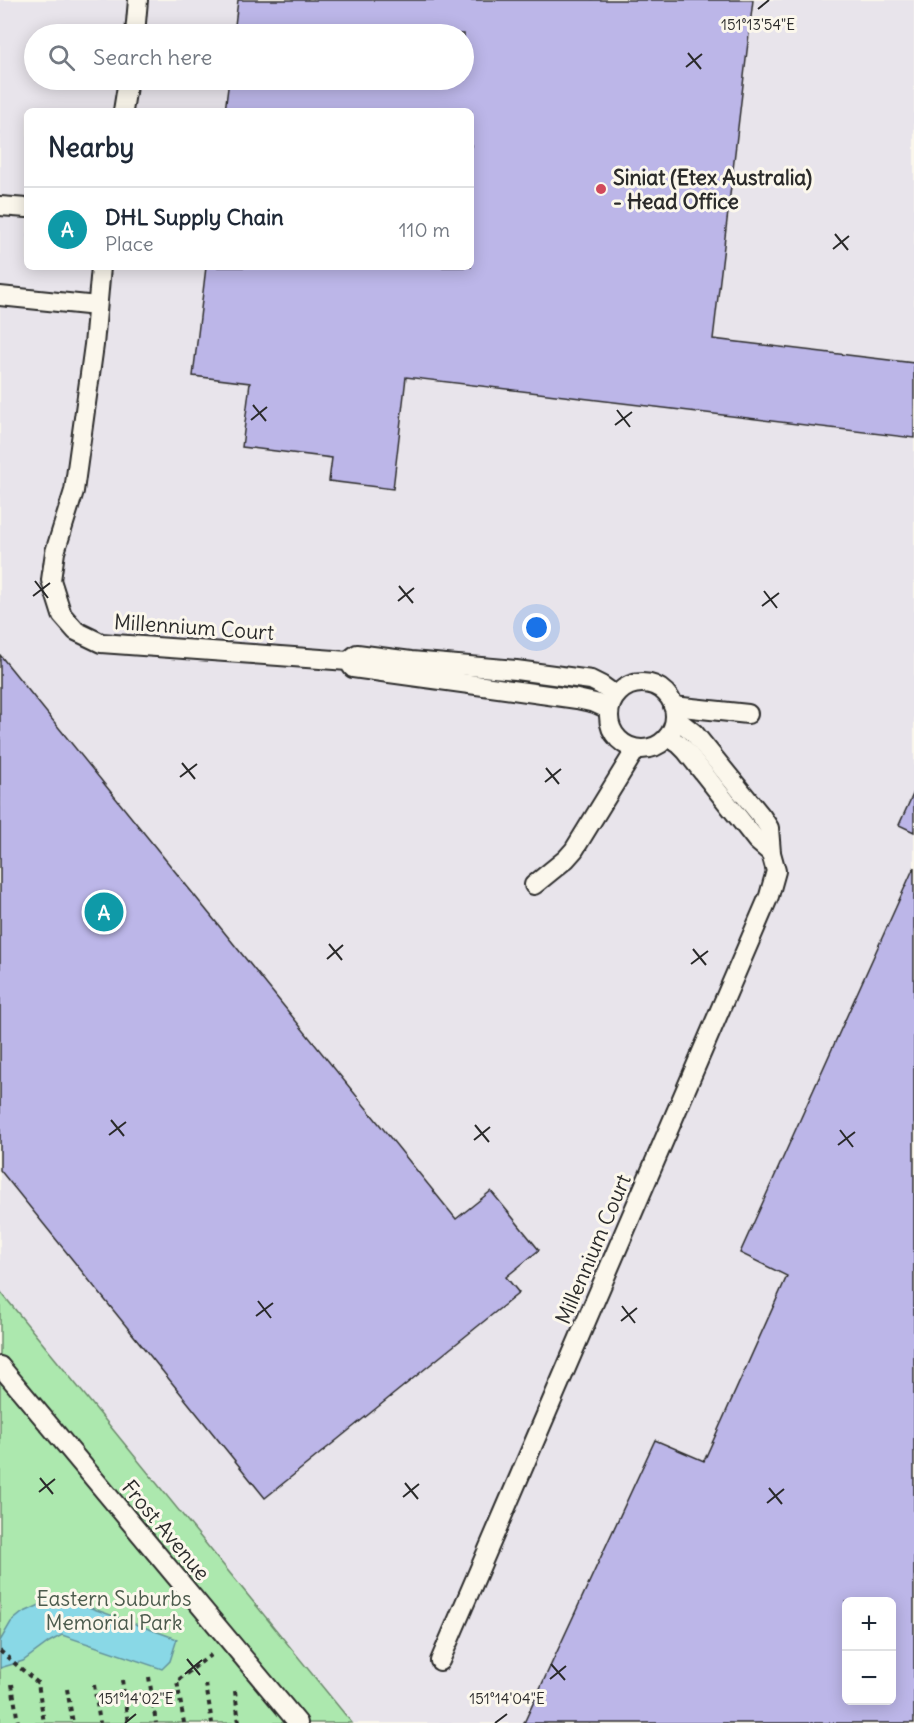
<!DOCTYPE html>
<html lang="en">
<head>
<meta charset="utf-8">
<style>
  body { margin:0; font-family:Delius,sans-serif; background:#f6f6f7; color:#1f2937 }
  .controls { position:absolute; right:18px; bottom:18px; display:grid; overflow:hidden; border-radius:9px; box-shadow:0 3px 15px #0003 }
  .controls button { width:54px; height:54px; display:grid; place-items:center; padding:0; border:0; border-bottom:2px solid #e0e1e3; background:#fff; color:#1f2937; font:30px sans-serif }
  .you { position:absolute; left:537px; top:628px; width:21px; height:21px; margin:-15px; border:4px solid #fff; border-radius:50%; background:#1a73e8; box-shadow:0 0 0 9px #1a73e833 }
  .badge { display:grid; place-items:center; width:39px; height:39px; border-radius:50%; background:#db2777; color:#fff; font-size:20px; font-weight:700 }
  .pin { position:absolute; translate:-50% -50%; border:3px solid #fff; box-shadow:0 2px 6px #0006 }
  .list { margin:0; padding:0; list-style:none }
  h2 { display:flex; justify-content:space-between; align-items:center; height:78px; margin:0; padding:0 24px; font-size:26px }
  h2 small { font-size:20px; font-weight:400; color:#747a83 }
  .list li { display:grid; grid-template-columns:39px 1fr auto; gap:18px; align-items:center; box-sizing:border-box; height:84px; padding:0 24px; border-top:2px solid #e0e1e3 }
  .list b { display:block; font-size:22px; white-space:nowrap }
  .list p { margin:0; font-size:20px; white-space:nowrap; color:#747a83 }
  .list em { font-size:20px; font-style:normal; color:#747a83 }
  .icon { flex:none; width:33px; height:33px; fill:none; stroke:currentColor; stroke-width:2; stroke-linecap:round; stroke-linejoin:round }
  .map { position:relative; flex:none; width:914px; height:1723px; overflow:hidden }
  .search { position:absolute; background:#fff; box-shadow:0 3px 15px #0003; left:24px; top:24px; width:450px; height:66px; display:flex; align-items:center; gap:15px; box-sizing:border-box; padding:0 21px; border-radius:33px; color:#747a83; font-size:22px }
  .panel { position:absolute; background:#fff; box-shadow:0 3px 15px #0003; left:24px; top:108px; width:450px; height:162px; border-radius:9px }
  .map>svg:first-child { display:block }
  .built { fill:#e8e4eb; fill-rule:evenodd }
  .green { fill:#ace8ae; stroke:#6c8a6c; stroke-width:1.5 }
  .water { fill:#89d8e6; stroke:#63939b; stroke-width:1.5 }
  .building { fill:#bcb6e8; stroke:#2b2b2b; stroke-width:1.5; fill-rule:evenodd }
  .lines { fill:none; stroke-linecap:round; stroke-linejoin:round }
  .lane-casing { stroke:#2b2b2b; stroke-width:22 }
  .path { stroke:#2b2b2b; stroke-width:4; stroke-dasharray:4.5 4.5; stroke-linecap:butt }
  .lane { stroke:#fbf7ec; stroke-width:18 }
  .ticks { fill:none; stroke:#2b2b2b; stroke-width:2 }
  .poi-dot { fill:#d1495b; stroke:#fbf7ec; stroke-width:2 }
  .labels { text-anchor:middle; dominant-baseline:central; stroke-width:6; stroke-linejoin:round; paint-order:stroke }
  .poi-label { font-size:21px; font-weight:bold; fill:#2b2b2b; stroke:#fbf7ec; text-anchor:start }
  .street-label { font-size:21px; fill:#2b2b2b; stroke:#fbf7ec }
  .park-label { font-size:21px; fill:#4b5a4c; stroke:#fbf7ec }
  .ticks-label { font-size:15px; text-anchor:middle; fill:#2b2b2b; stroke:#fbf7ec; stroke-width:6; stroke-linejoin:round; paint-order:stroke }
</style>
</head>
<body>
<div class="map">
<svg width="914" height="1723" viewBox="0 0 914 1723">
  <rect width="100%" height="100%" fill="#fbf7ec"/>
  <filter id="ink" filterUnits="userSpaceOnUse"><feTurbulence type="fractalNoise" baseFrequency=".0167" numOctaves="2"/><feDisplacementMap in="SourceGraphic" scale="12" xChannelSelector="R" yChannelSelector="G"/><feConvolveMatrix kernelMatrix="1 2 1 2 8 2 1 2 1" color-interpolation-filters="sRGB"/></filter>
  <g filter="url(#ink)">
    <path class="built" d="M0 0H914V1723H352L0 1291ZM34 34H464V80H34ZM27 111H471V267H27ZM846 1602H892V1700H846Z"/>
    <polygon class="green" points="0,1291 352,1723 0,1723"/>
    <polygon class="water" points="53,1599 69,1600 177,1639 170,1661 162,1669 62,1635 49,1642 23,1661 0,1668 0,1641 11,1622 22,1613"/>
    <g class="building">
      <polygon points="238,0 753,0 713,339 914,363 914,438 406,377 393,489 329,481 332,458 242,447 250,383 193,376 206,267 471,267 471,111 225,111 229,80 464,80 464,34 234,34"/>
      <polygon points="0,655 456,1219 491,1191 539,1250 506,1277 519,1293 265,1498 0,1170"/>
      <polygon points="914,792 914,832 899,825"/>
      <path d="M914 867V1723H524L655 1440 704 1461 787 1276 740 1253ZM846 1602H892V1700H846Z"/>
    </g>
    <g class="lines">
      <defs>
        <g id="lane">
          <polyline points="135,34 138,0"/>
          <polyline points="123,111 128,80"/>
          <polyline points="0,206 27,208"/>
          <polyline points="101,267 94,345 74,491 55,552 51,580 62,615 76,631 101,643 348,661 353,668 577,699 595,703 608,709"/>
          <polyline points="0,296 97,306"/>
          <polyline points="348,661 357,654 411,661 516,670 591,680 601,685 615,695"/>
          <circle cx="642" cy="716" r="33"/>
          <polyline points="673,706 748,714"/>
          <polyline points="668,737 679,744 686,751 757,841 771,853"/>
          <polyline points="534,885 566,859 574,850 636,749"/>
          <polyline points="0,1366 298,1723"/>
          <polyline points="440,1661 769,896 776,871 771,853 769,828 762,817 694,733 675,718"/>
        </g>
      </defs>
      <use href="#lane" class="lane-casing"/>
      <g class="path">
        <polyline points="0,1651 38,1683 44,1723"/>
        <polyline points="149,1677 156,1723"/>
        <polyline points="122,1680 128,1723"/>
        <polyline points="12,1684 18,1723"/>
        <polyline points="206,1684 212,1723"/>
        <polyline points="94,1685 100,1723"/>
        <polyline points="67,1689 73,1723"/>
        <polyline points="235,1691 239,1723"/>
        <polyline points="184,1723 177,1681 212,1654"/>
      </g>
      <use href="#lane" class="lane"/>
    </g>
  </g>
  <path class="ticks" d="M758 9 769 0M688 53 701 69M686 67 702 54M835 234 848 250M833 249 849 236M253 405 266 421M617 410 630 427M251 420 267 407M615 425 632 412M35 581 48 598M399 586 413 603M764 591 777 608M33 596 50 583M398 601 414 588M762 606 779 593M182 763 195 779M546 768 559 784M180 777 197 764M545 782 561 769M329 944 342 960M693 949 706 965M327 959 343 945M691 964 708 951M111 1120 124 1136M475 1125 489 1142M840 1130 853 1147M109 1135 126 1122M474 1140 490 1127M838 1145 855 1132M258 1301 271 1318M622 1306 635 1323M256 1316 273 1303M621 1321 637 1308M40 1478 53 1494M405 1483 418 1499M769 1488 782 1504M39 1492 55 1479M403 1497 419 1484M767 1503 784 1489M187 1659 200 1675M551 1664 565 1680M185 1674 202 1660M550 1679 566 1666M125 1723 136 1714M495 1723 507 1714"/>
  <circle class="poi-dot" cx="601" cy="189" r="6"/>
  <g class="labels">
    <g class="poi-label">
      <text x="613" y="177">Siniat (Etex Australia)<tspan x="613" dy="24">- Head Office</tspan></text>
    </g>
    <g class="street-label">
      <text transform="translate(194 627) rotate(4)">Millennium Court</text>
      <text transform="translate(593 1249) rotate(-67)">Millennium Court</text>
      <text transform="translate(166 1530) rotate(50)">Frost Avenue</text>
    </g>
    <g class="park-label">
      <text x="114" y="1598">Eastern Suburbs<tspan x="114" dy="24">Memorial Park</tspan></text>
    </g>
  </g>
  <g class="ticks-label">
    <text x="758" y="30">151°13'54"E</text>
    <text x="136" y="1704">151°14'02"E</text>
    <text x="507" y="1704">151°14'04"E</text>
  </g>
</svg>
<div class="controls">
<button>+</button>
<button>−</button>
</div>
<div class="you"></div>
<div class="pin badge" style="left:104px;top:912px;background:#0f9aa8">A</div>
<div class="search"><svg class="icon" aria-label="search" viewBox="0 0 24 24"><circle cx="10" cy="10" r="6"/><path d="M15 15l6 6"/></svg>Search here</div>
<section class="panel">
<h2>Nearby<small></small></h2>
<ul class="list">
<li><span class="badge" style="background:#0f9aa8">A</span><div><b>DHL Supply Chain</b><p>Place</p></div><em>110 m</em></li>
</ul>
</section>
</div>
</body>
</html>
